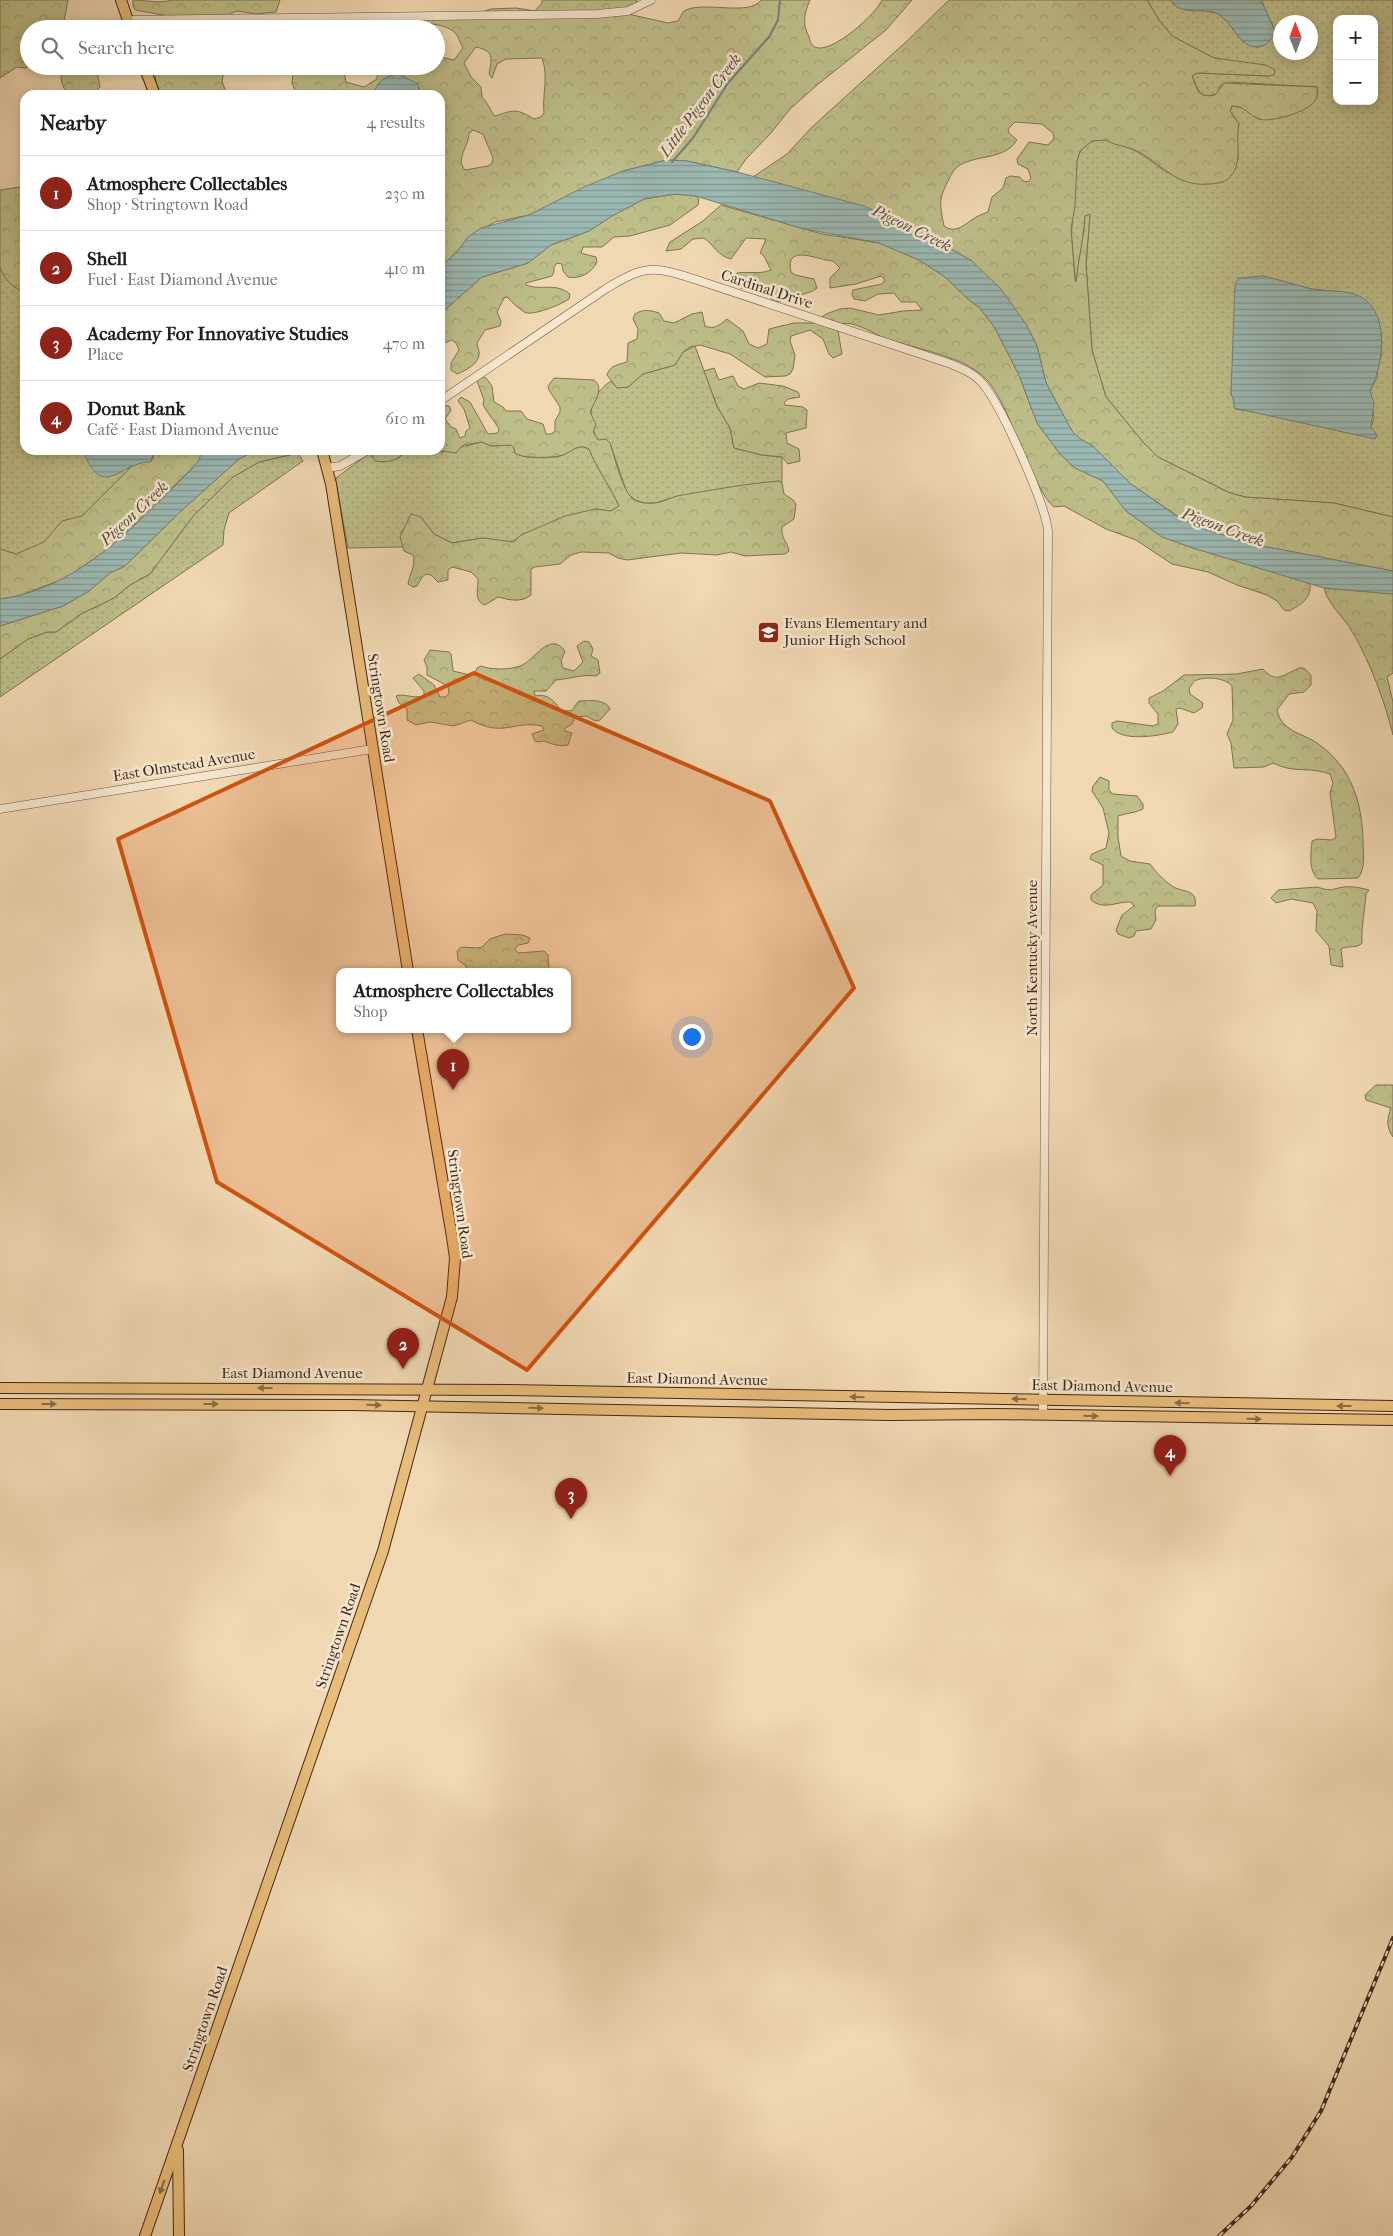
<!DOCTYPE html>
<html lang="en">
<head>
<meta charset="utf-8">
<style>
  body { margin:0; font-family:"IM FELL French Canon",serif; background:#f6f6f6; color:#202124 }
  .controls { position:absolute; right:15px; top:15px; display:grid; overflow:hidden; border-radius:10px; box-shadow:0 2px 12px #0003 }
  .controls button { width:45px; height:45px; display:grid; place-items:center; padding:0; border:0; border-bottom:1px solid #e0e0e0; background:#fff; color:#202124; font:25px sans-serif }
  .compass { position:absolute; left:1273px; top:15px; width:45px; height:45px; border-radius:50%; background:#fff; box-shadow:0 2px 12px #0003; rotate:359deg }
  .you { position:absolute; left:691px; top:1036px; width:18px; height:18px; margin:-12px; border:4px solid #fff; border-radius:50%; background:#1a73e8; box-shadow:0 0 0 8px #1a73e833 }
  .badge { display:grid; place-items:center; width:32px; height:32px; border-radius:50%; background:#8f2418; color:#fff; font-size:16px; font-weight:700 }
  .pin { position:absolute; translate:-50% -41px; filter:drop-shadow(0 1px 2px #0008) }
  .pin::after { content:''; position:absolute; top:26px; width:18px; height:15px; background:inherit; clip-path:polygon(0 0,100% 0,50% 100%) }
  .popup { position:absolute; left:336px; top:968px; width:235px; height:65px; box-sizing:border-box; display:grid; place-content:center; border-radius:10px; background:#fff; filter:drop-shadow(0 1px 4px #0005); font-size:16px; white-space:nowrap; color:#757577 }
  .popup b { font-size:19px; color:#202124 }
  .popup::after { content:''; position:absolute; left:50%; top:100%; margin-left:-10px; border:10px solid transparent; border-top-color:#fff }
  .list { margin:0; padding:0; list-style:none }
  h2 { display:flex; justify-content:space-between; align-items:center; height:65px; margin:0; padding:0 20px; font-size:21px }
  h2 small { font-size:16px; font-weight:400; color:#757577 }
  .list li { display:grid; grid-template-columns:32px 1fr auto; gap:15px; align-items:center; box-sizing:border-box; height:75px; padding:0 20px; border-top:1px solid #e0e0e0 }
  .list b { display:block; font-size:19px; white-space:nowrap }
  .list p { margin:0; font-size:16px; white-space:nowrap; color:#757577 }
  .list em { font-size:16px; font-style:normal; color:#757577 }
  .icon { flex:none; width:28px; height:28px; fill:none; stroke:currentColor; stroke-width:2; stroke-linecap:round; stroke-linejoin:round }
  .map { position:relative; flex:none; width:1393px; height:2236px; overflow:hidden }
  .search { position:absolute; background:#fff; box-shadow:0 2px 12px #0003; left:20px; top:20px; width:425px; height:55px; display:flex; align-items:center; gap:12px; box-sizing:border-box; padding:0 18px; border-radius:28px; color:#757577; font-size:19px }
  .panel { position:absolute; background:#fff; box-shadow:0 2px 12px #0003; left:20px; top:90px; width:425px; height:365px; border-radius:15px }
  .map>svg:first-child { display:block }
  .grass { fill:url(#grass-dots); stroke:#807352; fill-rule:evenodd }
  .forest { fill:url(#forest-crowns); stroke:#807352; fill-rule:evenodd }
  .water { fill:url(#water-rules); stroke:#777f77 }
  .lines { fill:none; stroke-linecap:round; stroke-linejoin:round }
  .stream { stroke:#777f77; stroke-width:2 }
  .minor-casing { stroke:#6d5442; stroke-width:9 }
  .major-casing { stroke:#41281c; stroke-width:12 }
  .minor { stroke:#f5e6cd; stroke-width:8 }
  .major { stroke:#e8bc79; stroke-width:10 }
  .rail-casing { stroke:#41281c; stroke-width:4 }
  .rail { stroke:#f5e6cd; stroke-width:2; stroke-dasharray:5.5; stroke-linecap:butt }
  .oneway { fill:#8c6b46 }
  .marked { fill:#cf520e; fill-opacity:0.2; stroke:#cf520e; stroke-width:4; stroke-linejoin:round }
  .labels { text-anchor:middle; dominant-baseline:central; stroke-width:5; stroke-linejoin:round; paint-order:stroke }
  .street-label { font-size:15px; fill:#41281c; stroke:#f5e6cd }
  .poi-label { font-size:15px; fill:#41281c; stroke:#f5e6cd; text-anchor:start }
  .water-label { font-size:16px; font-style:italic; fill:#584c42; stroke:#f5e6cd }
</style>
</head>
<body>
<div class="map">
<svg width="1393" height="2236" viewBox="0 0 1393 2236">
  <defs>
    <pattern id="grass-dots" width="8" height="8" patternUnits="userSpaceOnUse" patternTransform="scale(1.25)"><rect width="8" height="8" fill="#bebe89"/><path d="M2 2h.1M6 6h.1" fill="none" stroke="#a4a376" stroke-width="1.8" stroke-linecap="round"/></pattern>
    <pattern id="forest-crowns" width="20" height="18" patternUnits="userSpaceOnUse" patternTransform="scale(1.25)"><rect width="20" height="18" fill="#bebe89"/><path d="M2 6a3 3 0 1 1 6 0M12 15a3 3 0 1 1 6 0" fill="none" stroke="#a4a376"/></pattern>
    <pattern id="water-rules" width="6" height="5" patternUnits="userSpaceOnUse" patternTransform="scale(1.25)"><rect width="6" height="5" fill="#9bb9b3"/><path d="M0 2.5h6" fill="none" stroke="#809691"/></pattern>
  </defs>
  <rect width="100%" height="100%" fill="#f0d8b2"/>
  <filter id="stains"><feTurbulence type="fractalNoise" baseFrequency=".004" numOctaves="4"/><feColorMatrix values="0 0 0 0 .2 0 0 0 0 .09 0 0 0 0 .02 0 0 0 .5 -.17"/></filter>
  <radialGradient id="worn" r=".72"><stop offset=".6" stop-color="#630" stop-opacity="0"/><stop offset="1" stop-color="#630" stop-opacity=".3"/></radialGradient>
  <g class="grass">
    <path d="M1147 0H1171L1174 5 1216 13 1224 18 1241 39 1275 31 1261 0H1393V517L1334 503 1245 497 1230 493 1158 457 1143 442 1106 397 1092 350 1086 264 1090 215 1085 216C1084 240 1078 261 1076 284L1075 280C1075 264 1070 240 1072 226 1072 216 1075 206 1075 196 1076 183 1073 161 1081 150 1101 122 1148 158 1167 173L1238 160 1237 134 1239 124 1230 111 1232 106 1242 107 1259 119 1314 102 1318 92 1317 87 1229 82 1220 86C1219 91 1218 94 1213 95 1198 99 1197 86 1192 75L1197 73 1269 76 1235 62 1214 58 1172 36 1159 20ZM1337 19H1374V101H1337ZM1280 22H1310V52H1280ZM1263 276 1310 289 1341 292 1382 354 1378 364 1377 378 1370 391 1374 418 1371 427 1235 409 1234 400 1231 394 1236 303Z"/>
    <polygon points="25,200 25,450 184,450 32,563 0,557 0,208"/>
    <path d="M695 346 717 406 730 428 734 448 762 455 782 457V483L779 481 675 497 655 503H645L635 500 627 493 610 443 606 439 598 441C586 417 589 396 611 381L617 388 628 387 643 374 675 365 683 352Z"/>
    <path d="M482 442 491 446 511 445 514 448 515 453C522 459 554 459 563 455 573 451 577 443 589 449 597 469 610 486 619 506L611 511 595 509 509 542 483 538 452 543 434 534 421 517 408 524 401 532 403 547 348 548 336 482V478L371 452V457L398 459 407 450 441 452Z"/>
    <polygon points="298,453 303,461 229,513 224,530 223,545 0,697 0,659 28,639 47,632 56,632 81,614 114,598 130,585 150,574 193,516 233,477 259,462"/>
  </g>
  <g class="forest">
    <polygon points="0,0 68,0 64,21 66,29 29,29 29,66 26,68 17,67 0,78"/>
    <path d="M133 0C146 0 159 4 171 0H280L276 12 256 14 237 11 227 15 174 17 135 10 133 6Z"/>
    <path d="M542 0H637L635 6 624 13 668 23 678 21C680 18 682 13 684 11 703 0 749 17 761 0H810C804 14 802 23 809 37 810 41 811 45 815 47 831 55 876 14 882 0H912L886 30 817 85 790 109 771 133 746 159 737 172 687 161 667 160 623 171 529 215 495 222 468 237 457 252 440 267V171L443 167 440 164V95H420L418 84 379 83 372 95C358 95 347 90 333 90L332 95H297L292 83 293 73 283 66H319L320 71 325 72 333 67H343L346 82 364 87 377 79 378 66H436V56L454 60 463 48C460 43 458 34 453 31 440 22 414 21 402 29H254L256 26H287L332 22 389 25 403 20 463 18 491 9 516 8 535 11 542 3ZM476 47C494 51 492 58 489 74L492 78 497 64 506 59 542 58C549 77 542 94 544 113L541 117 534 119C516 108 514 110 495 116 491 113 489 104 482 97L481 87 471 77 464 63ZM473 130 483 134 493 158 492 163 488 166 465 170C455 159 469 146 469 133Z"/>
    <path d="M949 0H1147L1159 20 1172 36 1214 58 1266 65 1275 70 1274 75 1269 76 1197 73 1192 76C1198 90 1197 98 1215 95L1224 83 1317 87C1318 92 1317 99 1314 102 1307 112 1270 123 1259 119 1249 116 1244 105 1232 106L1230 111 1239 124C1235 140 1243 162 1231 176 1225 183 1219 183 1210 184 1177 187 1165 167 1139 152 1128 146 1115 146 1106 140L1092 141 1080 151 1077 161 1075 207 1071 228 1075 280 1076 282C1078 260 1084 239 1085 216L1090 214 1086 264 1092 350 1106 397 1143 442 1158 457 1230 493 1245 497 1334 503 1393 517V571L1256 545 1203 529 1176 515 1131 484 1093 446 1078 438 1072 431 1046 383 1037 346 1026 324 972 261 935 240 905 229 882 214 753 177 787 154 812 127 907 41ZM1015 122 1042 124 1053 133 1054 138 1048 145 1029 142 1017 159 1018 164 1028 169 1031 178 1028 182 1023 181 1020 177 1010 176 1006 178 1003 188 992 197 988 212C983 214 977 216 973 219 964 225 955 234 944 226 940 206 938 200 948 181 950 177 952 172 956 168 974 153 1003 162 1017 140L1009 133 1008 129Z"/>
    <path d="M61 66H96L100 87 92 95C67 95 60 95 61 66Z"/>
    <polygon points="163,66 225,66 222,81 227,95 159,95 155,77"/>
    <path d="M25 180V293C12 286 5 281 0 267V190L20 187Z"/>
    <path d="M675 194 696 196 699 199 698 205 670 225 630 236 614 237 602 247H583L581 253 596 257 597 262C591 274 580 279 568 277L563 271 562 264 557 263 554 267V272L552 276 526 283V285C542 291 555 282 570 294L569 299C562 304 532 317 524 312 517 307 513 303 507 297L504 298 497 312 501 321 500 326 485 330 477 343C477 347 480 351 479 355 478 364 465 371 457 374L451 370V363L459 350 456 343 452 340 440 345V314L482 277 528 263 551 245 589 231 612 216 644 199Z"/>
    <path d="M721 205 822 234 879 243 919 260 945 277 970 301 979 307 995 328 1019 375 1037 423 1060 454 1075 468 1103 481 1126 511 1162 537 1193 548 1310 583C1312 598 1301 605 1289 611L1284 610 1277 601 1267 595 1237 585 1208 572 1172 564 1136 540 1106 529 1064 506 1054 507C1042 497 1039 481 1028 469 1020 446 1002 392 983 376 976 370 963 362 953 359 932 351 909 346 887 339 873 334 852 318 837 325L842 354 833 358 829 354 823 339 810 330 791 336 790 341 795 355 793 369 790 374 785 376 765 377 730 354 700 345 690 347 683 352 675 365 643 374 628 387 617 388 607 375C610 365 618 365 627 362L628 343 637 339 638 329 633 319 635 314C643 309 650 310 659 313L664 321 674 323 692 314 702 312 705 326C715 330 719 325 727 319L743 331 749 344 758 348 767 344 769 329 794 323H814L826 314 840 309 850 308 879 315 903 311 922 310 916 302H901L894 293 878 294 865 301 854 299 852 295 853 290 882 284 885 280 881 276 856 284 830 288V278L840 268 833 261C820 261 784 242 791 272L795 275 814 279 817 288 813 291 778 302 773 301C760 280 745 297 733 282L737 273C749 271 759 275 771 270L764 256 760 253 766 239 746 238 731 259C718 256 714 245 704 238L693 239 681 249 666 251 670 242 703 221Z"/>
    <polygon points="714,368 719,380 733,376 738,386 744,389 759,383 783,386 798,392 800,397 788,399 784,403 785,405 803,407 807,410 806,428 786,433 787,443 799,449 800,461 788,464 782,457 762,455 734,448 730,428 717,406 704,371"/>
    <path d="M480 377 486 378 492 386 494 402 503 407 506 411H521L527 419 543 424 546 434H551L555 431V421L560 412V407L549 390 548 386 554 378 594 380C605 388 594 402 590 412L596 424 593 432 598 440 606 439 610 443C615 458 622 490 633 499 639 503 648 504 655 503 663 502 670 498 677 496 711 490 745 484 779 481L782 483 784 494 793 500 796 504 794 519 782 527C781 540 787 540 789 551L785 554 745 556 731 552 717 555 681 553 627 560 618 558 609 553 581 552 571 555 560 564 535 567 531 569V595C521 603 510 600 498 597L485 605C474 602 478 589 478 579L471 572 452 567 448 570V580L438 582 431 575 426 574 422 577 417 586 413 587 408 584C410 573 416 565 413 555L404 551 400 537 411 514 421 517 434 534 452 543 483 538 514 542 521 535 565 516 595 509 611 511 619 506C610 486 597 469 589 449 578 443 573 451 563 455 554 458 522 459 515 453L514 448 511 445 491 446 482 442 463 445 456 453 436 450H440V405L449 406 451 410 445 419 451 427 456 429 460 438 465 436 466 431 470 428 464 409 458 401 461 397 470 402 488 434 498 433 499 429C494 420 488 414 483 405L484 400 477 381Z"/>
    <polygon points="154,450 211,450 111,547 66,578 18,596 0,599 0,549 16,554 44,542 62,521 82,516 134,464 153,459"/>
    <polygon points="256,450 300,450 298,453 259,462 233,477 193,516 150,574 130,585 114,598 81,614 56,632 47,632 28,639 0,659 0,626 63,606 89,591 110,573 125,566 180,512 239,459"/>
    <path d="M374 450H407C396 461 390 463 375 461L371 452Z"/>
    <path d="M1324 588 1393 594V673L1387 677 1393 702V735C1385 702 1370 662 1353 633 1344 617 1328 605 1324 588Z"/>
    <path d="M584 641 589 642 593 649 591 656 598 660 600 673 596 676C583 674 569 679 556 680L546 691H534L535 696C547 693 555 701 561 711 578 711 570 710 579 701 589 701 605 698 610 709L600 720 595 721 586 716 575 717 572 724 565 728V731L572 733 568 745C559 747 552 744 544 741L539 742 535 741 532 734 544 730 542 726C513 720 504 738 471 720L454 726 430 722 416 725 407 720V709L399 703 396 696C403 693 413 699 424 696V691L413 678 419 674 434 685 440 697H445L449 694 448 686 427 675V667L424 660 430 650 449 652 451 654 453 671 470 675 475 673 477 668 481 666C492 670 508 670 520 666 535 661 549 630 565 651L561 661 563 668 574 671 583 662 577 646Z"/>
    <path d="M1299 668H1304L1311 675V685L1304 692 1289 694 1277 710C1281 731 1302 733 1317 743 1351 766 1362 802 1363 840 1363 852 1366 869 1358 878L1318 879C1308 870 1311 853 1312 841L1317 839 1332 840 1336 837 1330 793 1333 783 1330 774C1308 766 1295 774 1273 763L1264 767 1234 768 1231 743 1227 734 1233 720 1232 686C1226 678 1206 676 1197 680 1193 681 1191 686 1189 689L1190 694 1203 703 1202 708 1194 713 1180 708 1176 709 1178 724 1173 732C1157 736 1123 742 1112 728V723L1117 721 1153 726 1158 724V714L1149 703V698L1163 691 1184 675 1237 674 1263 669C1276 684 1283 675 1299 668Z"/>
    <path d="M1100 777 1109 781V790L1113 794 1137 796 1143 804V809C1136 813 1126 813 1118 816V837L1121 856 1130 861 1150 864C1156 872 1163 880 1172 886 1182 893 1198 888 1195 906H1158L1155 910 1156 920 1151 929 1136 931 1134 936 1129 938 1118 934 1116 930 1122 915 1134 906 1131 902C1117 901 1104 911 1091 900V895L1103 885V865L1090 859 1092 854 1106 848 1109 833 1103 808 1092 791 1093 786Z"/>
    <path d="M1317 887C1333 892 1330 889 1344 887 1353 886 1361 888 1369 890L1366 894C1365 910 1361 927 1362 943 1357 949 1348 945 1341 949L1343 967 1331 965 1329 946 1316 931 1317 911 1313 903 1291 899 1276 903 1271 898 1278 890Z"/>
    <polygon points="505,934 523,935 530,938 528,943 518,945 515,949 518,953 544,951 548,955 549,971 467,971 466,966 458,960 457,951 461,947 477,948 482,947 490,939"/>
    <path d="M1376 1085H1393V1137C1386 1127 1387 1119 1391 1108L1366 1100 1365 1095Z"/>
  </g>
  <g class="water">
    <path d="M1171 0H1261L1275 31C1272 39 1268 45 1259 47 1239 49 1233 22 1218 14 1202 6 1182 18 1171 0Z"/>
    <path d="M398 74 418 84 420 95H368H372C380 81 382 77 398 74Z"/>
    <polygon points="667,160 687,161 737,172 864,206 882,214 905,229 935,240 972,261 1000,288 1026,324 1037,346 1046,383 1072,431 1079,438 1093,446 1131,484 1175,515 1203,529 1257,545 1393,571 1393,594 1324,588 1193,548 1162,537 1126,511 1103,481 1075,468 1060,454 1037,423 1019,375 995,328 979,307 970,301 945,277 919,260 879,243 800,228 696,196 675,194 644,199 612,216 589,231 551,245 528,263 482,277 440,314 440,267 457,252 468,237 481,228 529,215 584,187 623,171"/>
    <path d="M1263 276C1280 280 1296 285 1312 289 1327 292 1347 289 1361 297 1391 314 1383 366 1370 391L1374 403 1371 427 1377 435 1375 439 1234 408V400L1231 394 1235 284 1239 278Z"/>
    <path d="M83 450H154L151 462C121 461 102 503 83 450Z"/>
    <path d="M211 450H256L239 459 180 512 125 566 110 573 89 591 63 606 0 626V599C80 589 139 521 193 468L199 460 201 453 208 454Z"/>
  </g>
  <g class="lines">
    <polyline class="stream" points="672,162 693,138 728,83 769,37 778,20 780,0"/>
    <defs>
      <g id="minor">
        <polyline points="128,20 597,14 628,11 651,0"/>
        <path d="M440 401 607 288C645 265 653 266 694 279L951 364C963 369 975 374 983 384 1002 407 1045 503 1048 531L1043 1415"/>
        <polyline points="327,468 340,466 368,450"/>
        <polyline points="0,809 372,749"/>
      </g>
      <g id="major">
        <polyline points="121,0 131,29"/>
        <polyline points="144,66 155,95"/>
        <polyline points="322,450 331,484 408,971"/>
        <polyline points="0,1388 509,1390 1393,1406"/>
        <polyline points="0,1404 351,1405 890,1415 993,1414 1393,1420"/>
        <polyline points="178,2150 179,2236"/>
        <polyline points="145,2236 383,1551 452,1297 455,1258 452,1237 417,1029"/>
      </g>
    </defs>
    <use href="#minor" class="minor-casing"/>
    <use href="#major" class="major-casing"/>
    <use href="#minor" class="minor"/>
    <use href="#major" class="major"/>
    <defs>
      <polyline id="rail" points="1219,2236 1251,2206 1292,2157 1321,2111 1393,1938"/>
    </defs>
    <use href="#rail" class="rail-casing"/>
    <use href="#rail" class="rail"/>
  </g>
  <defs><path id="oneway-solid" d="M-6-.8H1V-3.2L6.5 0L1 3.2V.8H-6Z" transform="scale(1.25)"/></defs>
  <g class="oneway">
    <use href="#oneway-solid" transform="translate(265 1388) rotate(180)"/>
    <use href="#oneway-solid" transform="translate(857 1397) rotate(-179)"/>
    <use href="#oneway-solid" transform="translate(1019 1399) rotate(-179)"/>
    <use href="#oneway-solid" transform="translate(1182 1403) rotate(-178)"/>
    <use href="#oneway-solid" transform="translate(49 1404)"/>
    <use href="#oneway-solid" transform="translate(211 1404)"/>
    <use href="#oneway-solid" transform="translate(374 1405) rotate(1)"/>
    <use href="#oneway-solid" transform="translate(1344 1406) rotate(180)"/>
    <use href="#oneway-solid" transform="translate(536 1408) rotate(1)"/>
    <use href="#oneway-solid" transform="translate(1091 1416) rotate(2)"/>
    <use href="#oneway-solid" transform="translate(1254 1419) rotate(1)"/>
    <use href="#oneway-solid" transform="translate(162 2187) rotate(109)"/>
  </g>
  <path class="marked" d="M474 673 770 801 854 988 527 1370 217 1182 118 839Z"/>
  <defs>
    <symbol id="school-square" viewBox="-11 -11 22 22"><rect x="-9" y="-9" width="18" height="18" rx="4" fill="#8f2418" stroke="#f5e6cd"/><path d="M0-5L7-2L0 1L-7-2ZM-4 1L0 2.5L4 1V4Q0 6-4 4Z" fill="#fff"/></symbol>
  </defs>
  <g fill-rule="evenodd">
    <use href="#school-square" x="756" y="620" width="25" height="25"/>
  </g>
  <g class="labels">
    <g class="street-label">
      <text transform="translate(767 289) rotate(18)">Cardinal Drive</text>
      <text transform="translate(381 708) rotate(81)">Stringtown Road</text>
      <text transform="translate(184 765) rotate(-9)">East Olmstead Avenue</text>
      <text transform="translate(1032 958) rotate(-90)">North Kentucky Avenue</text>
      <text transform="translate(460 1204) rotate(82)">Stringtown Road</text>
      <text x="292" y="1373">East Diamond Avenue</text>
      <text transform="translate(697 1379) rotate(1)">East Diamond Avenue</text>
      <text transform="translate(1102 1386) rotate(1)">East Diamond Avenue</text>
      <text transform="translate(338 1636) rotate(-71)">Stringtown Road</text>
      <text transform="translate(205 2019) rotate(-71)">Stringtown Road</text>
    </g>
    <g class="poi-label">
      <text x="784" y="623">Evans Elementary and<tspan x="784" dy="17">Junior High School</tspan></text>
    </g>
    <g class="water-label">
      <text transform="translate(700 105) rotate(-53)">Little Pigeon Creek</text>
      <text transform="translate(912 228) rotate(26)">Pigeon Creek</text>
      <text transform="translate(134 513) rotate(-43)">Pigeon Creek</text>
      <text transform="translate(1223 527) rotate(20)">Pigeon Creek</text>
    </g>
  </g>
  <rect width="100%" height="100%" filter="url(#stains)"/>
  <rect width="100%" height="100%" fill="url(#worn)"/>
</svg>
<div class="controls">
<button>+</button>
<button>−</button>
</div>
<svg class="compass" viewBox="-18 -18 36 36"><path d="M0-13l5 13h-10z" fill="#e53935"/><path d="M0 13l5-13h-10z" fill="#757577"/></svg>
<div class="you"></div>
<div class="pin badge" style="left:453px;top:1090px">1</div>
<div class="popup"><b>Atmosphere Collectables</b>Shop</div>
<div class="pin badge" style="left:403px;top:1369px">2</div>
<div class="pin badge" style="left:571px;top:1519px">3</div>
<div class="pin badge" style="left:1170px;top:1476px">4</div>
<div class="search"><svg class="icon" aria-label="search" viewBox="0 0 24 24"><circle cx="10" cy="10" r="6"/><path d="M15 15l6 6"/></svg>Search here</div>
<section class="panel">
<h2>Nearby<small>4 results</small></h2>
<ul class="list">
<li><span class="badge">1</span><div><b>Atmosphere Collectables</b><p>Shop · Stringtown Road</p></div><em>230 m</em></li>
<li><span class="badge">2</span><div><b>Shell</b><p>Fuel · East Diamond Avenue</p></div><em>410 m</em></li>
<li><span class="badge">3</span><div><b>Academy For Innovative Studies</b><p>Place</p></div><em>470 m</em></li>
<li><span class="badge">4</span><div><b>Donut Bank</b><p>Café · East Diamond Avenue</p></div><em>610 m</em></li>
</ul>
</section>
</div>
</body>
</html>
